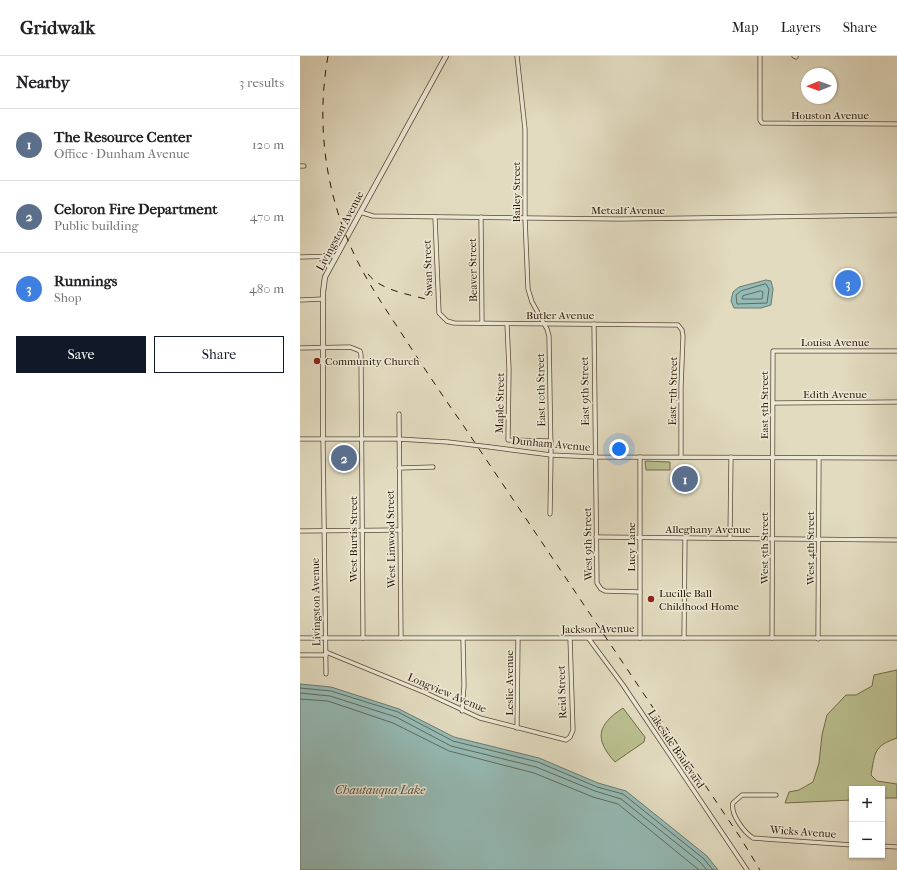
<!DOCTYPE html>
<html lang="en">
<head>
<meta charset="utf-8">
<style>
  body { margin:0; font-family:"IM FELL French Canon",serif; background:#f2f2f2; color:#202124 }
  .controls { position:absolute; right:12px; bottom:12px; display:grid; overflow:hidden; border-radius:0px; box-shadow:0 1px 3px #0004 }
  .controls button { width:36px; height:36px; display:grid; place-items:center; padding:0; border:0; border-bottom:1px solid #e0e0e0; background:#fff; color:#202124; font:20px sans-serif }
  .compass { position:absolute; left:501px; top:12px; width:36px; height:36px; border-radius:50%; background:#fff; box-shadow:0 1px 3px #0004; rotate:269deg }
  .you { position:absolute; left:319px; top:393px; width:14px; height:14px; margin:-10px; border:3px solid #fff; border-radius:50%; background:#1a73e8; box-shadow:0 0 0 6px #1a73e833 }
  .badge { display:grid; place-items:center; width:26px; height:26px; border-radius:50%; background:#111827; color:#fff; font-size:13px; font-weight:700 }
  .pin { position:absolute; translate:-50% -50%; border:2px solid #fff; box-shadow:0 1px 4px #0006 }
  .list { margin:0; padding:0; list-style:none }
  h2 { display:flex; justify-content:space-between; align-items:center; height:52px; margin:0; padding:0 16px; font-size:17px }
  h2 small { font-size:13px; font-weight:400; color:#757577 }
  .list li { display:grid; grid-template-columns:26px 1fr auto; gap:12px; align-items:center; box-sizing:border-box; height:72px; padding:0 16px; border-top:1px solid #e0e0e0 }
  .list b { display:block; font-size:15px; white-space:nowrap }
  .list p { margin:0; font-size:13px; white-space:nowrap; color:#757577 }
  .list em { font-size:13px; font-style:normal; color:#757577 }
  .actions { display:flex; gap:8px; padding:12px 16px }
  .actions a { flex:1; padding:9px 0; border:1px solid #111827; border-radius:0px; text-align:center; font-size:14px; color:#111827 }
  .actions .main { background:#111827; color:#fff }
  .map { position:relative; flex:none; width:597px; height:814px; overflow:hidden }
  header { display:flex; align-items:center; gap:24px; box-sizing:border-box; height:56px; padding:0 20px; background:#fff; border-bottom:1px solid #e0e0e0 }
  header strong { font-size:19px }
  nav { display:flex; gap:22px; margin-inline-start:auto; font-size:14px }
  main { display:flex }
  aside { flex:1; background:#fff }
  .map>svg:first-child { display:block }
  .green { fill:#b9be8e; stroke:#726b48 }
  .water { fill:#95bbb6; stroke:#6b7a6e }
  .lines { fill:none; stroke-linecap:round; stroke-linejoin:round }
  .shore { stroke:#606a5c; stroke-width:1 }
  .minor-casing { stroke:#594932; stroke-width:5 }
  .tertiary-casing { stroke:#594932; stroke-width:6 }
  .minor { stroke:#ece8d6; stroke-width:3.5 }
  .tertiary { stroke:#ece8d6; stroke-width:4.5 }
  .rail { stroke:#2b1802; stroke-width:1; stroke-dasharray:7 7; stroke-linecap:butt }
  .minor-bridge-casing { stroke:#594932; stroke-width:5; stroke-linecap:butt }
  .minor-bridge { stroke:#ece8d6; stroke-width:3.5 }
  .poi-dot { fill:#8f2418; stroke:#ece8d6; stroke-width:1.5 }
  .labels { text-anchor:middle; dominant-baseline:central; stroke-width:3; stroke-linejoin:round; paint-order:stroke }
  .street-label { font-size:11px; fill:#2b1802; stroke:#ece8d6 }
  .poi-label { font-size:11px; fill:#2b1802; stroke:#ece8d6; text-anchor:start }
  .water-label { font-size:12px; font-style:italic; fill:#505141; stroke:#ece8d6 }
</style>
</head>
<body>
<header>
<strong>Gridwalk</strong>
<nav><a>Map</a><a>Layers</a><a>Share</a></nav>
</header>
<main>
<aside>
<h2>Nearby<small>3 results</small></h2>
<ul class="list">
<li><span class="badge" style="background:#5c6f8a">1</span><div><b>The Resource Center</b><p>Office · Dunham Avenue</p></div><em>120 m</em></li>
<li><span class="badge" style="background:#5c6f8a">2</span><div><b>Celoron Fire Department</b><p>Public building</p></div><em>470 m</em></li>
<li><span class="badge" style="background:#3f7fe0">3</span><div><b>Runnings</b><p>Shop</p></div><em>480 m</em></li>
</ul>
<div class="actions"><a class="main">Save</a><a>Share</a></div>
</aside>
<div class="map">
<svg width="597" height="814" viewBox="0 0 597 814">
  <rect width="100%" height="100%" fill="#e2dbc0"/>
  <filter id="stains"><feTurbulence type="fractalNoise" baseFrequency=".005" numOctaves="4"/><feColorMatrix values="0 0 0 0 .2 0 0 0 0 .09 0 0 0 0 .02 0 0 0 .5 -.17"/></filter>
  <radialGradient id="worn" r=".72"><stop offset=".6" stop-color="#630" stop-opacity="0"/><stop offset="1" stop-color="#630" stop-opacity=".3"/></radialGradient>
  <g class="green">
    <polygon points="345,405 370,406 370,414 346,414"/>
    <path d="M597 614V682C574 690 575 696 571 719L577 725 597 728V742H582V733H552V744L485 747 489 736 499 734 513 726 519 707 522 679 527 659 546 639H556L572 630 574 619Z"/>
    <path d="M323 652 345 681 344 686 315 706C294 683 297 669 323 652Z"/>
  </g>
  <g class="water">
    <polygon points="466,224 471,225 473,233 471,249 461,252 434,252 431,245 433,236 439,231"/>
    <polygon points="0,628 31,631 99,653 154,681 239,702 298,727 326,735 407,800 418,814 0,814"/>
  </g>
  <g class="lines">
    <g class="shore">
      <polygon points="466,228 469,233 467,247 437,248 436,239 441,235"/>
      <polygon points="461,235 463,236 462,243 442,243 443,240"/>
      <polyline points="0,632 31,635 98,656 153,685 238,706 297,731 323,738 404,803 413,814"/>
      <polyline points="0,637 30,640 96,661 151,690 236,711 295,735 321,743 400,806 407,814"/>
      <polyline points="0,643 28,645 93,667 149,695 234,717 293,741 318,748 399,814"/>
    </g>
    <defs>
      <g id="minor">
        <polyline points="217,0 225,73 225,162 228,233 232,246 247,273 249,280 251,399 250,458"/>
        <polyline points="460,0 460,64 462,67 597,68"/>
        <polyline points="494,0 496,1"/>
        <polyline points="0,110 4,110"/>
        <polyline points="60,156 73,160 321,163 597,159"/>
        <polyline points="135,161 139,257 147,265 154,267 378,269 382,274 383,280 381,331 381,401"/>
        <polyline points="181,161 182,267"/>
        <polyline points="0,201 36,200"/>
        <polyline points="21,201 29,211"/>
        <polyline points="0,244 23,243"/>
        <polyline points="207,268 209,313 208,384 251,385"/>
        <polyline points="294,268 297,527 301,533 305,535 340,536"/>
        <polyline points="0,292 50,291 60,295 61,299 63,582"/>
        <polyline points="474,347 597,346"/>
        <polyline points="99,358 101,582"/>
        <polyline points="0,383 99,383 148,386"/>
        <polyline points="23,383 26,618"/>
        <polyline points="190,391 251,399 296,401 597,402"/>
        <polyline points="99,412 133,411"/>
        <polyline points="0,475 100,474"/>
        <polyline points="296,481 597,484"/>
        <polyline points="430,482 431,401"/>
        <polyline points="0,582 597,582"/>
        <polyline points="340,582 340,401"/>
        <polyline points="384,582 385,482"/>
        <polyline points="472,582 473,295 597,295"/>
        <polyline points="289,583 323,629 447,814"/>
        <polyline points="518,583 519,402"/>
        <polyline points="26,596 126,637 180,662 266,684 270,681 273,674 270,582"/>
        <polyline points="0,599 26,599"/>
        <polyline points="162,655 164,630 163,583"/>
        <polyline points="217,672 218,582"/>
        <path d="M476 739H442L433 747C430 758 444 776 453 782L552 789"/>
        <polyline points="582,790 597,791"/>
      </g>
      <polyline id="tertiary" points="23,383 23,236 25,221 146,0"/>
    </defs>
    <use href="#minor" class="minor-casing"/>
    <use href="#tertiary" class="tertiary-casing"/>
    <use href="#minor" class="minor"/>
    <use href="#tertiary" class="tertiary"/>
    <g class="rail">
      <path d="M28 0C16 67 25 136 54 198 67 226 85 252 102 278 122 309 142 339 163 369L440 781 460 814"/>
      <path d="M68 218C81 235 109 238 129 244"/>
    </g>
    <defs>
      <polyline id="minor-bridge" points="148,386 190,391"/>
    </defs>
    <use href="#minor-bridge" class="minor-bridge-casing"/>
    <use href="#minor-bridge" class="minor-bridge"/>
  </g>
  <g class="poi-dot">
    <circle cx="17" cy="305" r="4"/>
    <circle cx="351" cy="543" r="4"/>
  </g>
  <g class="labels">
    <g class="street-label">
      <text x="530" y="59">Houston Avenue</text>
      <text transform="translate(216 136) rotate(-90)">Bailey Street</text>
      <text x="328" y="154">Metcalf Avenue</text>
      <text transform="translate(40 175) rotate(-62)">Livingston Avenue</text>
      <text transform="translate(128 212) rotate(-92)">Swan Street</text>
      <text transform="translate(173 214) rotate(-91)">Beaver Street</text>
      <text x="260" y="259">Butler Avenue</text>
      <text x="535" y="286">Louisa Avenue</text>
      <text transform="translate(241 334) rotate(-91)">East 10th Street</text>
      <text transform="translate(285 335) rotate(-91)">East 9th Street</text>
      <text transform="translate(373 335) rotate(-89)">East 7th Street</text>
      <text x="535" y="338">Edith Avenue</text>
      <text transform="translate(200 347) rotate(-89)">Maple Street</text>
      <text transform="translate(464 349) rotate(-90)">East 5th Street</text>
      <text transform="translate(251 388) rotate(5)">Dunham Avenue</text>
      <text x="408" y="473">Alleghany Avenue</text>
      <text transform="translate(53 483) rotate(-90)">West Burtis Street</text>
      <text transform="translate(91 483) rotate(-91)">West Linwood Street</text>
      <text transform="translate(288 488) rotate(-91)">West 9th Street</text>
      <text transform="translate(331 491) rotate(-90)">Lucy Lane</text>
      <text transform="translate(464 492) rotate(-90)">West 5th Street</text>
      <text transform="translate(510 492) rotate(-90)">West 4th Street</text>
      <text transform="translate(16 546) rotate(-91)">Livingston Avenue</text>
      <text transform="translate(298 573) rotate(-1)">Jackson Avenue</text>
      <text transform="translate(209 627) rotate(-90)">Leslie Avenue</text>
      <text transform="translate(262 636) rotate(-92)">Reid Street</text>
      <text transform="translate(147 637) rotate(23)">Longview Avenue</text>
      <text transform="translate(376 693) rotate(56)">Lakeside Boulevard</text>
      <text transform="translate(503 776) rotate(4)">Wicks Avenue</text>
    </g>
    <g class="poi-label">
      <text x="25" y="305">Community Church</text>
      <text x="359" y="537">Lucille Ball<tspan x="359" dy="13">Childhood Home</tspan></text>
    </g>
    <g class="water-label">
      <text x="80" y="734">Chautauqua Lake</text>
    </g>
  </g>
  <rect width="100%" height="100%" filter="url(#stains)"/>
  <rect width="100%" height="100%" fill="url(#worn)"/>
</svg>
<div class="controls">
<button>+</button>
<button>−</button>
</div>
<svg class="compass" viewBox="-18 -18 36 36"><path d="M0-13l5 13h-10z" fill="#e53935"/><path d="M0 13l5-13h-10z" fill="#757577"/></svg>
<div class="you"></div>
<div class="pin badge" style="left:385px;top:423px;background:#5c6f8a">1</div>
<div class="pin badge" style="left:44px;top:402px;background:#5c6f8a">2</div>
<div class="pin badge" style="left:548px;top:227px;background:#3f7fe0">3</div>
</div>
</main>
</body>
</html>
